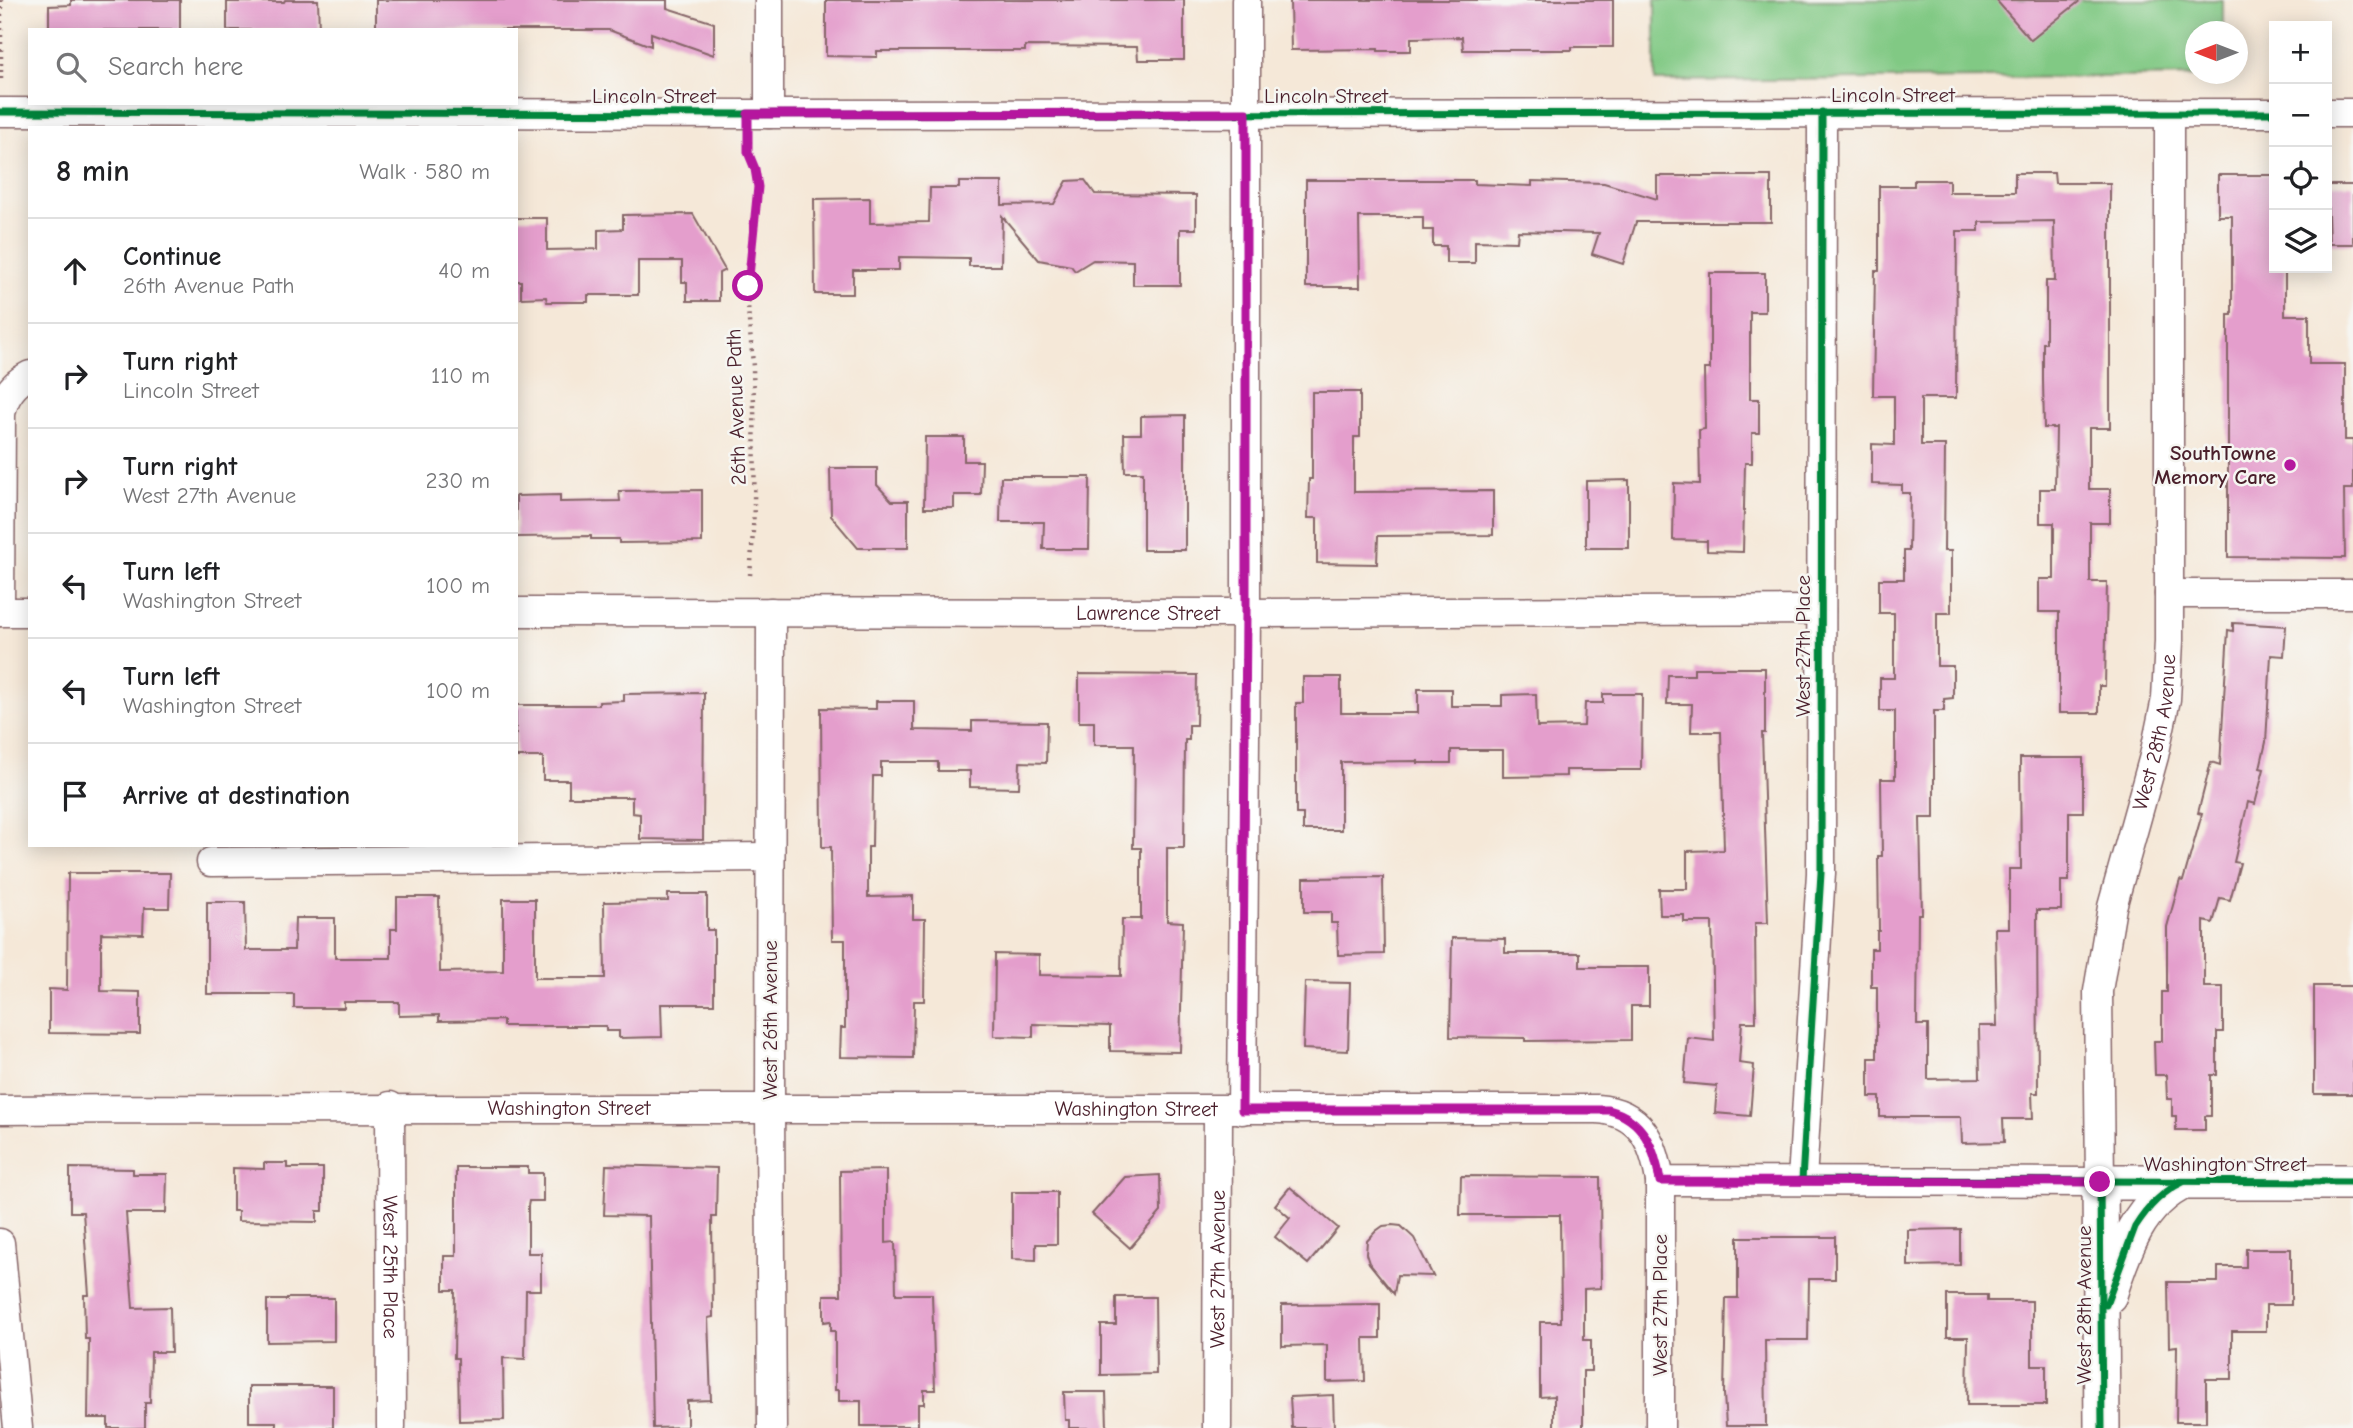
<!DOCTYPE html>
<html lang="en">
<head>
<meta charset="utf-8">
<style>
  body { margin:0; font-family:"Comic Neue",sans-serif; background:#f2f2f2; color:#202124 }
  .controls { position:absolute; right:21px; top:21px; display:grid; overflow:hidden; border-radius:0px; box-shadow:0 4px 18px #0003 }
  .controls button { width:63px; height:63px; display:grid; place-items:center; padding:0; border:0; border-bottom:2px solid #e0e0e0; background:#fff; color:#202124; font:35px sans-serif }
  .compass { position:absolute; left:2185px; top:21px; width:63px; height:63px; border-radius:50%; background:#fff; box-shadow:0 4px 18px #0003; rotate:270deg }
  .stop { position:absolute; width:21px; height:21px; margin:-16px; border:5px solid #b5179e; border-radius:50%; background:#fff }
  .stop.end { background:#b5179e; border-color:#fff; box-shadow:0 2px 7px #0008 }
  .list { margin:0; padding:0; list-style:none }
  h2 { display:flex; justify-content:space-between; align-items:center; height:91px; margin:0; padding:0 28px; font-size:30px }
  h2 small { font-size:23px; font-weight:400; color:#757577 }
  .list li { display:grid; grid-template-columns:46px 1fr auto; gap:21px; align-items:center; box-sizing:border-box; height:105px; padding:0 28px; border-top:2px solid #e0e0e0 }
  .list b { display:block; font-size:26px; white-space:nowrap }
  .list p { margin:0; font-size:23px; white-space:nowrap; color:#757577 }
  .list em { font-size:23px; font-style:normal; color:#757577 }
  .icon { flex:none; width:38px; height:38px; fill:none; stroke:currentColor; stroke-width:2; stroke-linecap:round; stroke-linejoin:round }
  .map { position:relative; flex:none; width:2353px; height:1428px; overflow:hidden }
  .search { position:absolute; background:#fff; box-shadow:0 4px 18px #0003; left:28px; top:28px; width:490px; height:77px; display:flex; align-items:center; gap:18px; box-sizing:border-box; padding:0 24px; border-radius:0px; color:#757577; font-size:26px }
  .panel { position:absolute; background:#fff; box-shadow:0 4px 18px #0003; left:28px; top:126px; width:490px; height:721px; border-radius:0px }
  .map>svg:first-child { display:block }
  .grass { fill:#81c984; stroke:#667458; stroke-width:2 }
  .building { fill:#e49ecc }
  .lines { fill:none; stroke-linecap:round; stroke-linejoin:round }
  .minor-casing { stroke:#866568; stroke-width:31 }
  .major-casing { stroke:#866568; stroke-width:38 }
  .path { stroke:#866568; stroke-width:4.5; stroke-dasharray:2 5; stroke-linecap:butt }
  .minor { stroke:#fff; stroke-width:28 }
  .major { stroke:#fff; stroke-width:35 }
  .cycleway-casing { stroke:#f6f6f2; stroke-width:11 }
  .cycleway { stroke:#00873e; stroke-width:7 }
  .route { stroke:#b5179e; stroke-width:9 }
  .poi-dot { fill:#b5179e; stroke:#f6f6f2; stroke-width:2.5 }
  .labels { text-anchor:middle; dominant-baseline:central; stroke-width:5; stroke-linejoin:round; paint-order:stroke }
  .street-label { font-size:21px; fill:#4a1f2b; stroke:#f6f6f2 }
  .poi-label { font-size:21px; font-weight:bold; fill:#4a1f2b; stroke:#f6f6f2; text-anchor:end }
</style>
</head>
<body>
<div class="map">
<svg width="2353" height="1428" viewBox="0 0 2353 1428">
  <rect width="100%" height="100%" fill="#f6f6f2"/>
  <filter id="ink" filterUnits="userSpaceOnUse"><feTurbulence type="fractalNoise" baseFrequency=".0143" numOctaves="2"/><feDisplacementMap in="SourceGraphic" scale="14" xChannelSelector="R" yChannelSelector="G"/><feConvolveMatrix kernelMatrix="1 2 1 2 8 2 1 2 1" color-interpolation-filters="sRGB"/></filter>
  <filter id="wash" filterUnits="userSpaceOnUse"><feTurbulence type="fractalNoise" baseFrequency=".00686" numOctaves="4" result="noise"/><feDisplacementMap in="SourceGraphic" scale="28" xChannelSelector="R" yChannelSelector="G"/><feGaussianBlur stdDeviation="1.57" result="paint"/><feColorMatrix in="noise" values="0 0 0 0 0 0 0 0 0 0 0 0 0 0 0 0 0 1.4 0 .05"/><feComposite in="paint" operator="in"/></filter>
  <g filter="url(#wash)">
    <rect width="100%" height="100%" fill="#f5e8d8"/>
    <polygon class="grass" points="1655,0 2223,0 2223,31 2196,32 2196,74 2225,74 2225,76 1655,81"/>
    <g id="blocks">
      <g class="building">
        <polygon points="71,0 180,0 180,30 49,30 49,6 71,5"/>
        <polygon points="285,0 318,0 319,30 227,30 227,2 284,2"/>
        <polygon points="376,0 667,0 667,8 714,23 714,55 651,33 651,46 609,30 376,30"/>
        <polygon points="826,0 1184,0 1184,60 1138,60 1137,47 1025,46 1025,51 877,51 877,57 826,56"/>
        <polygon points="1290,0 1613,0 1613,47 1572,47 1572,50 1463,50 1462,37 1411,38 1411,51 1378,51 1378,49 1291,50"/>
        <polygon points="1996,0 2081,0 2031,40"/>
        <polygon points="2015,173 2054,173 2055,183 2110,183 2110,428 2089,428 2089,489 2110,489 2110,523 2090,523 2090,582 2107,582 2105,686 2099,686 2099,713 2059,713 2059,612 2039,612 2039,579 2054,579 2054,523 2040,523 2040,489 2055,489 2056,428 2044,428 2043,380 2043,343 2046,343 2046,281 2055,281 2054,221 1979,222 1979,231 1957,231 1956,398 1921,398 1921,445 1945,445 1944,551 1951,551 1951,613 1937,613 1937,666 1953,666 1953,698 1944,699 1944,711 1934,711 1934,818 1920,818 1922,914 1918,914 1917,1025 1928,1025 1928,1079 1980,1078 1979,1026 1997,1026 1995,928 2009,928 2009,869 2021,869 2020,758 2083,758 2083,812 2069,812 2069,881 2061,881 2061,910 2037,910 2038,1093 2032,1093 2033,1119 2003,1119 2004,1142 1962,1143 1961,1117 1880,1117 1880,1097 1869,1097 1869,1058 1877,1058 1877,987 1871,987 1871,949 1877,949 1877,931 1879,931 1878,856 1882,856 1881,779 1895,779 1895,711 1880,711 1880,678 1894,678 1894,613 1879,613 1879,579 1904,579 1904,551 1909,551 1910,493 1902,493 1902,485 1872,484 1872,444 1894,445 1894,396 1873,396 1875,271 1879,271 1879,186 1914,186 1914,180 1949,180 1949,192 2015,192"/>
        <polygon points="2218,175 2274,175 2274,268 2285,268 2285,315 2309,315 2309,364 2345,364 2345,440 2353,440 2353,489 2344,489 2345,558 2228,557 2228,315 2232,315 2232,216 2218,216"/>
        <polygon points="1657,176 1771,176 1771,222 1636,222 1623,264 1592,254 1599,233 1518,231 1517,242 1475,241 1475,263 1446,263 1446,246 1433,246 1433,230 1423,230 1423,217 1359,217 1360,287 1306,287 1306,180 1475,180 1475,184 1532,186 1532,181 1604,183 1657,199"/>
        <polygon points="1085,180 1095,194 1196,195 1196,229 1180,229 1180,285 1133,285 1133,261 1093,260 1075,271 1071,266 1039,260 1002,216 1001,266 969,266 969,258 899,257 899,270 853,270 853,294 815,294 814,199 870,198 870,223 929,222 930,188 959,188 959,182 1002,182 1002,205 1054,204 1067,181"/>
        <polygon points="2327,185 2353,185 2353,244 2329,244"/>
        <polygon points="693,214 725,270 719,273 719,301 687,301 687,282 682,282 682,261 638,261 638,295 588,295 588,302 547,302 546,297 521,298 521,281 516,281 516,218 547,218 547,250 598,249 598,230 623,229 623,215"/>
        <polygon points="1710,273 1765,273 1765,312 1750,312 1750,399 1759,399 1759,433 1752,433 1752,463 1745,463 1743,552 1707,551 1707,541 1673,540 1674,483 1700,484 1699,430 1705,429 1704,369 1710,369"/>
        <polygon points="1312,392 1360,392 1360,437 1354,437 1354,492 1493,491 1493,535 1378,536 1377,564 1317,563 1317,518 1308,518 1309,479 1312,479"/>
        <polygon points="1185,415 1185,550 1143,550 1143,472 1125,472 1124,434 1141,434 1141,416"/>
        <polygon points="925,437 964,437 964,461 982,461 981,495 954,495 954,508 924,508"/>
        <polygon points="830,468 877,468 877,485 892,501 908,501 908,548 858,548 831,516"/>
        <polygon points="1001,477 1090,477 1089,549 1043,549 1044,522 1000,522"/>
        <polygon points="1629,480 1629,548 1586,548 1586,481"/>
        <polygon points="702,490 702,542 619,543 619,539 591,539 591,536 516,537 516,496 560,495 560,502 620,501 619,491"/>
        <polygon points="2233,623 2286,626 2284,656 2271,655 2266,742 2260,768 2264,769 2255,804 2248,802 2234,862 2240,863 2230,900 2220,898 2213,923 2204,921 2204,987 2223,987 2223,1032 2217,1032 2217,1075 2211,1075 2211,1116 2205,1116 2205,1130 2176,1130 2176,1116 2172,1116 2172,1099 2167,1099 2166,1075 2155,1075 2154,1041 2162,1041 2162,992 2167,992 2167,927 2180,880 2183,881 2202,814 2198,813 2211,762 2220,765 2228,630 2233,631"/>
        <polygon points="1694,668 1765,668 1765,733 1762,733 1768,923 1755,923 1756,1022 1742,1022 1739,1063 1754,1065 1750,1116 1715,1113 1717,1086 1684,1083 1688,1038 1714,1041 1712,922 1684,922 1684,915 1660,915 1659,889 1687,889 1687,851 1724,850 1721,732 1691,732 1692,704 1667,704 1668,675 1694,675"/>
        <polygon points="1079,674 1197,675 1196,725 1189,725 1189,740 1185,740 1184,848 1167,848 1167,921 1183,922 1180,1052 1110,1051 1110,1026 1033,1024 1033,1037 994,1036 995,954 1039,955 1039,975 1121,976 1122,919 1141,919 1141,848 1133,848 1134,745 1094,745 1094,722 1079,722"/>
        <polygon points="1303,677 1341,677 1341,713 1418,713 1418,689 1451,689 1451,706 1502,706 1502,695 1536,694 1537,727 1584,726 1585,703 1603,703 1603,694 1642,694 1641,770 1566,770 1566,776 1503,777 1503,750 1451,750 1451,763 1418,763 1418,761 1341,762 1341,830 1303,830 1303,814 1296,814 1296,703 1303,703"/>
        <polygon points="704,693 703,840 640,839 640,814 632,813 632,797 569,797 569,780 543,780 543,757 516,757 516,705 599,705 599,702 624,701 624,694"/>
        <polygon points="876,701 914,701 914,730 972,731 972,721 1047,722 1046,763 1020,762 1019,788 970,787 970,771 938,771 938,762 881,762 881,776 873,776 872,847 868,847 868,897 913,896 913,919 925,919 924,1001 914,1001 913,1058 840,1057 841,1028 845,1028 845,940 832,940 831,847 822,847 821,708 876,709"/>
        <polygon points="68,873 170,873 169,908 144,908 143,934 101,933 101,991 140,992 140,1034 49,1033 49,989 67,990"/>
        <polygon points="1383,877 1384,954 1338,955 1337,923 1331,923 1331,912 1304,912 1304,878"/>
        <polygon points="668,894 707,894 707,930 714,930 714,1004 661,1004 662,1037 619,1038 619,1031 606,1031 606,1026 503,1026 503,1020 439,1021 439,1015 399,1016 399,1002 344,1002 344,1008 294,1008 294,994 207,994 207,902 245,902 246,950 294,950 295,918 335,918 335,958 391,958 391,929 397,929 397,897 439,897 440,972 503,971 503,899 535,899 535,978 605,978 604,902 668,901"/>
        <polygon points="1452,938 1505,939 1505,953 1580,953 1580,967 1649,967 1649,1006 1631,1006 1631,1040 1525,1041 1525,1038 1450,1037"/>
        <polygon points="1305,982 1350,983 1348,1051 1303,1049"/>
        <rect x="2314" y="986" width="39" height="108"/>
        <polygon points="264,1163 287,1163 287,1168 323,1168 323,1211 317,1211 317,1222 238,1221 238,1211 233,1211 233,1168 264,1169"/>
        <polygon points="606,1165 717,1168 716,1217 712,1217 713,1317 708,1318 711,1400 687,1401 687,1427 653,1428 649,1216 604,1215"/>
        <polygon points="456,1167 528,1167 528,1173 543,1173 543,1201 529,1201 528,1206 528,1253 541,1253 541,1290 526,1290 525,1359 503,1358 504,1420 459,1421 458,1358 454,1358 455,1290 444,1290 444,1256 456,1256"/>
        <polygon points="70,1168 133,1169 133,1174 167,1174 166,1213 126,1213 133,1308 170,1307 171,1352 151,1352 150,1403 145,1403 145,1428 108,1428 108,1418 88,1418 89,1339 85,1339 84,1295 89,1295 83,1212 70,1212"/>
        <polygon points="886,1170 886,1243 895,1242 896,1294 932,1294 935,1390 924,1390 924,1404 918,1404 918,1426 861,1426 861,1401 839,1401 839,1390 835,1390 835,1331 831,1331 831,1321 824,1322 824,1295 841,1295 840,1171"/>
        <polygon points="1160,1175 1161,1212 1130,1248 1092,1214 1125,1177"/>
        <polygon points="1461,1176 1600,1177 1601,1288 1584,1289 1584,1340 1591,1340 1591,1371 1583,1371 1583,1428 1554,1428 1554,1396 1540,1397 1540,1322 1561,1322 1560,1215 1460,1215"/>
        <polygon points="1290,1187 1338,1228 1308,1264 1275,1237 1290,1218 1275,1205"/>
        <polygon points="1012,1192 1057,1192 1057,1244 1036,1244 1036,1260 1012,1259"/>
        <polygon points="1392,1225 1401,1226 1414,1238 1433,1276 1397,1275 1394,1294 1369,1263 1366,1254 1367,1241 1376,1231 1383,1226"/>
        <polygon points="1960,1229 1960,1265 1908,1266 1908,1230"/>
        <polygon points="1738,1237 1835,1237 1835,1279 1809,1279 1808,1340 1765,1340 1766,1426 1726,1426 1724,1394 1726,1298 1738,1298"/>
        <polygon points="2246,1249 2291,1249 2291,1305 2266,1305 2266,1331 2232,1331 2232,1379 2206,1379 2206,1422 2176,1422 2177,1346 2169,1347 2168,1282 2218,1282 2218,1267 2246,1267"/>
        <polygon points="1947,1295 1987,1295 1987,1301 2032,1301 2032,1365 2046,1365 2046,1405 1967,1405 1968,1337 1947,1337"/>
        <polygon points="1116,1297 1155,1297 1156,1374 1101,1375 1101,1325 1116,1325"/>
        <polygon points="287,1298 334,1298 334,1341 267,1342 267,1300 287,1300"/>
        <polygon points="1380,1304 1380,1338 1364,1338 1365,1381 1327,1382 1327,1345 1282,1346 1282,1305"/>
        <polygon points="249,1386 333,1386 333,1428 276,1428 276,1422 249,1422"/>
        <polygon points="1064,1392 1106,1392 1107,1428 1069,1428 1069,1420 1065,1420"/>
        <polygon points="1333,1395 1334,1428 1292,1428 1290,1397"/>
      </g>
    </g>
  </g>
  <g filter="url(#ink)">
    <use href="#blocks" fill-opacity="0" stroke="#866568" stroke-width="2"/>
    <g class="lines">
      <defs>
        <g id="minor">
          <polyline points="0,112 749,114 2274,113"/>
          <polyline points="2327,113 2353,113"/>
          <polyline points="769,114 769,0"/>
          <polyline points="2169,594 2353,594"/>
          <path d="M0 612 1 414C4 396 14 383 30 375"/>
          <polyline points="0,612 30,612"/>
          <path id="s1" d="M516 612 1246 613 1821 610"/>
          <polyline points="771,612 770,1108 772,1428"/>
          <polyline points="211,862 770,857"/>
          <path id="s2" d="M390 1106 391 1428"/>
          <path id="s3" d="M0 1110C532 1105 1064 1110 1597 1109 1641 1112 1654 1142 1660 1181L2100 1182 2098 991 2112 907 2154 756 2166 699 2169 641V114"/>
          <polyline points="1242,1110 1246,613 1246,0"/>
          <polyline points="1802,1180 1821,873 1822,112"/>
          <polyline points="1660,1181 1660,1428"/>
          <polyline points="0,1243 18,1428"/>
          <path id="s4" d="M1217 1428 1218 1110"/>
        </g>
        <g id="major">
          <path d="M2109 1295C2123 1250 2139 1202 2185 1181"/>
          <polyline points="2102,1428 2100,1182 2353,1182"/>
        </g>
      </defs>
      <use href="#minor" class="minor-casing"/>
      <use href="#major" class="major-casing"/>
      <g class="path">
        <polyline points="1,0 1,83"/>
        <path d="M749 141C749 158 758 171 758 187 758 225 747 261 748 299 748 322 752 345 753 368 755 436 756 506 750 575"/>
      </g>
      <use href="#minor" class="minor"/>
      <use href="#major" class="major"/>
      <defs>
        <g id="cycleway">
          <polyline points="0,112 749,114 2274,113"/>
          <polyline points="1822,112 1821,873 1802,1180 2353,1182"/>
          <polyline points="2100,1182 2102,1428"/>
          <path d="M2106 1305 2135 1227C2147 1208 2163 1191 2183 1182"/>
        </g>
      </defs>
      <use href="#cycleway" class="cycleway-casing"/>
      <use href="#cycleway" class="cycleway"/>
    </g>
  </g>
  <g class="lines" filter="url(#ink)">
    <path class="route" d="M748 286 758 187 755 169 748 152V114L1246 113V613L1242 1110H1609C1644 1119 1655 1149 1660 1181L2100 1182"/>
  </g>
  <circle class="poi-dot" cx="2290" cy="465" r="7"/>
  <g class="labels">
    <g class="street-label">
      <text x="1893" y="95">Lincoln Street</text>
      <text x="654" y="96">Lincoln Street</text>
      <text x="1326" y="96">Lincoln Street</text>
      <text transform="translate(736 407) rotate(-92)">26th Avenue Path</text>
      <text stroke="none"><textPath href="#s1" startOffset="632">Lawrence Street</textPath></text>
      <text transform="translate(1803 646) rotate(-90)">West 27th Place</text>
      <text stroke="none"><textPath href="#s3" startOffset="2599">West 28th Avenue</textPath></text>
      <text transform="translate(770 1020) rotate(-90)">West 26th Avenue</text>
      <text stroke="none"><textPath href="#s3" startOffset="569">Washington Street</textPath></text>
      <text stroke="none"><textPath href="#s3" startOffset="1136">Washington Street</textPath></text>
      <text x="2225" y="1164">Washington Street</text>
      <text stroke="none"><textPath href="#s2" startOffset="161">West 25th Place</textPath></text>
      <text stroke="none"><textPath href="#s4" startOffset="159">West 27th Avenue</textPath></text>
      <text transform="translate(1660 1305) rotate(-90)">West 27th Place</text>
      <text transform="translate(2084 1305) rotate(-90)">West 28th Avenue</text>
    </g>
    <g class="poi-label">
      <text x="2276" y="453">SouthTowne<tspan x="2276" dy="24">Memory Care</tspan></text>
    </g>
  </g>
</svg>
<div class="controls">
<button>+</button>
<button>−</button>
<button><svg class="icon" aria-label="locate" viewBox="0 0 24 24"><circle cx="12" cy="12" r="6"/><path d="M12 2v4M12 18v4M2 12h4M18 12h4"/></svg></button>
<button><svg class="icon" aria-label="layers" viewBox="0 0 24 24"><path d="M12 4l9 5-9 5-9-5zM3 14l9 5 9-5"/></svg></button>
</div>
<svg class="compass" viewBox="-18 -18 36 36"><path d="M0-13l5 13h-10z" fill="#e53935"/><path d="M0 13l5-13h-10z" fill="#757577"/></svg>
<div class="stop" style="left:748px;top:286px"></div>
<div class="stop end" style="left:2100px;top:1182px"></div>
<div class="search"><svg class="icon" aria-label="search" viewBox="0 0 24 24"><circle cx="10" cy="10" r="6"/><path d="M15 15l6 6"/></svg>Search here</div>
<section class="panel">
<h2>8 min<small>Walk · 580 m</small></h2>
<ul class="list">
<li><svg class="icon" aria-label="ahead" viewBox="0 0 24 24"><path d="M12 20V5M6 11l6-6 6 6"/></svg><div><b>Continue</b><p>26th Avenue Path</p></div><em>40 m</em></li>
<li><svg class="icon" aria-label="right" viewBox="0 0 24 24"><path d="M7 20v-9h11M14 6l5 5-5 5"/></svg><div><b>Turn right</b><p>Lincoln Street</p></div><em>110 m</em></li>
<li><svg class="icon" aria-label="right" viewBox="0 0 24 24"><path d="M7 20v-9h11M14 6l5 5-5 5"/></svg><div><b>Turn right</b><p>West 27th Avenue</p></div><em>230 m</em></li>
<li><svg class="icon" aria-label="left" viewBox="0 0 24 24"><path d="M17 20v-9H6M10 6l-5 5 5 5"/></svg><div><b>Turn left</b><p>Washington Street</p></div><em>100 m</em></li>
<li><svg class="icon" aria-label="left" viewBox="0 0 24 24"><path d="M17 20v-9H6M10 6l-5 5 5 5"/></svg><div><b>Turn left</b><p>Washington Street</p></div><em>100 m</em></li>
<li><svg class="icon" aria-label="arrive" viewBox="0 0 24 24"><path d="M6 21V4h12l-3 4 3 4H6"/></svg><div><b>Arrive at destination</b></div></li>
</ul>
</section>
</div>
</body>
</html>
